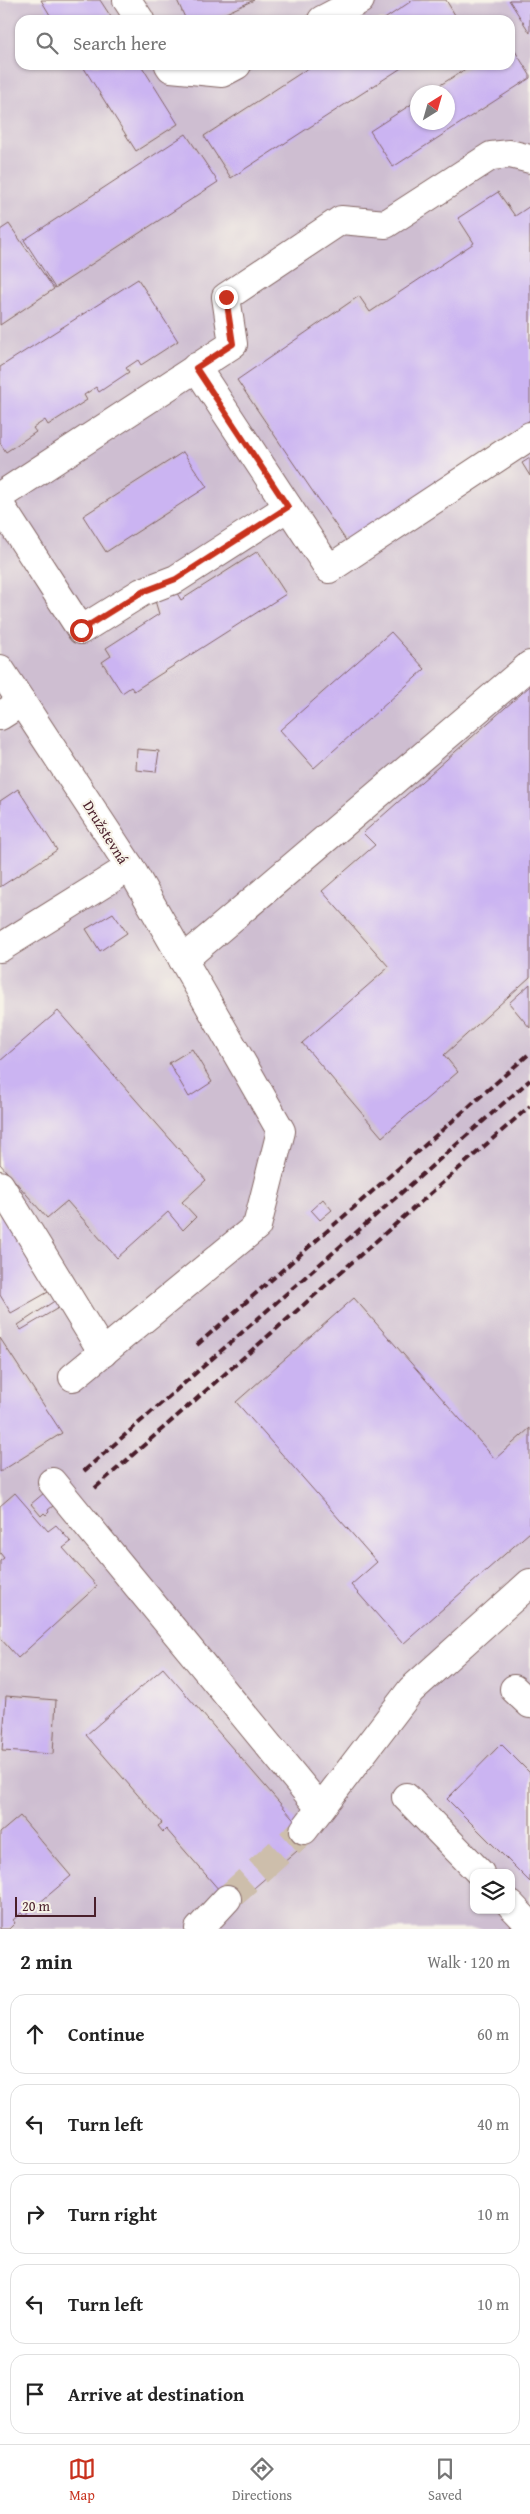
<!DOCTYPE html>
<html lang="en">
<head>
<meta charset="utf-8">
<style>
  body { margin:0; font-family:"Gentium Book Plus",serif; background:#f6f6f6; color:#222 }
  .controls { position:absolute; right:15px; bottom:15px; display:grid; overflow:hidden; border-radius:10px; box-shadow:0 1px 4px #0004 }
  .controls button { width:45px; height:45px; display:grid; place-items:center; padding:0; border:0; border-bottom:1px solid #e0e0e0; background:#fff; color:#222; font:25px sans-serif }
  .compass { position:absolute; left:410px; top:85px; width:45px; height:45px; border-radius:50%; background:#fff; box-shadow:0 1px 4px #0004; rotate:37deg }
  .scale { position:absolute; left:15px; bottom:12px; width:81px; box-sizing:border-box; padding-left:5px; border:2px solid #4a1f2b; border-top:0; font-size:14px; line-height:18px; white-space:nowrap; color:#4a1f2b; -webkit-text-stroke:4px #f7f3e8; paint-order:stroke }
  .stop { position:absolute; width:15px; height:15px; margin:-11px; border:4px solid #c8321e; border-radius:50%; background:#fff }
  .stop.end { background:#c8321e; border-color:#fff; box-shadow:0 1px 5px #0008 }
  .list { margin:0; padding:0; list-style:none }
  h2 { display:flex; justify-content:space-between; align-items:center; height:65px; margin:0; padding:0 20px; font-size:21px }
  h2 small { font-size:16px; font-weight:400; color:#767676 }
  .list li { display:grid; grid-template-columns:32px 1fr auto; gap:15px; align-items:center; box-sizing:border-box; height:80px; margin:0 10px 10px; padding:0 10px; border:1px solid #e0e0e0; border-radius:15px }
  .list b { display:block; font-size:19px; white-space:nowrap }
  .list em { font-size:16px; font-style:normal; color:#767676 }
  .icon { flex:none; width:28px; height:28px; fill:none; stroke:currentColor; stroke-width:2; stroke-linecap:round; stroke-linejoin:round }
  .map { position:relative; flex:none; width:530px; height:1929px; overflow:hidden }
  .search { position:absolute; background:#fff; box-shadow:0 1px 4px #0004; left:15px; right:15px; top:15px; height:55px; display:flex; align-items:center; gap:12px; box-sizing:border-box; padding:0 18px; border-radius:15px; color:#767676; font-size:19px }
  .sheet { height:515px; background:#fff }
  nav { display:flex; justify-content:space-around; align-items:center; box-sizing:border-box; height:70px; border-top:1px solid #e0e0e0; background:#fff; font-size:14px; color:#767676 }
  nav a { display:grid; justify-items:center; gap:2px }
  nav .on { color:#c8321e }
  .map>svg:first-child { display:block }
  .industrial { fill:#cebed1; fill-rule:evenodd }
  .building { fill:#cbb4f2 }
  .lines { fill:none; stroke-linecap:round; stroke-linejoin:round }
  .minor-tunnel { stroke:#cdbeab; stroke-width:28; stroke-dasharray:28 14; stroke-linecap:butt }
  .minor-casing { stroke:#836563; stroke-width:30 }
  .minor { stroke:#fff; stroke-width:28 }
  .rail { stroke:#4a1f2b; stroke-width:4; stroke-dasharray:8 4; stroke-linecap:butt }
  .route { stroke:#c8321e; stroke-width:6 }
  .labels { text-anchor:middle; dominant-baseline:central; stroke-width:4.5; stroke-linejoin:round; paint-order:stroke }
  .street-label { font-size:15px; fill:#4a1f2b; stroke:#f7f3e8 }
</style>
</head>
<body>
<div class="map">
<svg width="530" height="1929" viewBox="0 0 530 1929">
  <rect width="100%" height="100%" fill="#f7f3e8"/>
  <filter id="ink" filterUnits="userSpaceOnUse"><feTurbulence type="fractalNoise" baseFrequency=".02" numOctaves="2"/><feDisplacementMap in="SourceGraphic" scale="10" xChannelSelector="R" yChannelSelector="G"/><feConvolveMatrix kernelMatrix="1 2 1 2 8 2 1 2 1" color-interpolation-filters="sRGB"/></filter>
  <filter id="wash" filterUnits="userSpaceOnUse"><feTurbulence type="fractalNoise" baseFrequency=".0096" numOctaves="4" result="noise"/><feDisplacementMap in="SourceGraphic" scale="20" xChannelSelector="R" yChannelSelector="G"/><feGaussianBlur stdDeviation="1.12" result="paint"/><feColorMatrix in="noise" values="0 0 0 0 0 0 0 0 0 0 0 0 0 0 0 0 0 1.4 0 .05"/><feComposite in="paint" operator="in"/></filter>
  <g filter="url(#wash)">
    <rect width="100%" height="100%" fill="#eee6cb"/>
    <path class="industrial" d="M0 0H530V1929H0ZM20 20H510V65H20ZM418 92H448V122H418ZM474 1873H511V1910H474Z"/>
    <g id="blocks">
      <g class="building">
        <polygon points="41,0 100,0 113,20 53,20"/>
        <polygon points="177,0 254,0 211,20 186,20"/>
        <polygon points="413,0 446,0 458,20 383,20"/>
        <polygon points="509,0 530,0 530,33"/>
        <polygon points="510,43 530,75 530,78 393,167 370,131 418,100 418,122 448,122 448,92 429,92 472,65 510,65"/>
        <polygon points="82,65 141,65 178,124 136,151"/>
        <polygon points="313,65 406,65 231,178 204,136"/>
        <polygon points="186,134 218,182 55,288 24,240"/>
        <polygon points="498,192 515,216 530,206 530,420 347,542 237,380 359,296 370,312 474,243 458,218"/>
        <polygon points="9,224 54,289 0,325 0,230"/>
        <polygon points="138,279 178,341 141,365 138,360 126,368 129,372 99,392 96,387 84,395 87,400 48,425 45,420 33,428 36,432 6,452 0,443 0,367"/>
        <polygon points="183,452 207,487 106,552 83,516"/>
        <polygon points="530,458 530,476 522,463"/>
        <polygon points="258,551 286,594 134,691 131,687 122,693 102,662 111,656 106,648 159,614 153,594 174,588 181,600"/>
        <polygon points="391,632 425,669 314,768 280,730"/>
        <polygon points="530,686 530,977 444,1055 458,1072 382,1137 302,1043 389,967 322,891 375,845 363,833"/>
        <polygon points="137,749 159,751 156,772 136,770"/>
        <polygon points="18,789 57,850 0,887 0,801"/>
        <polygon points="113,913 127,933 100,951 86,929"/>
        <polygon points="530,984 530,1028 509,1003"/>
        <polygon points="58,1011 206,1180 182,1202 196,1217 183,1230 168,1212 117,1258 67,1201 47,1218 0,1164 0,1061"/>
        <polygon points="192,1049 212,1082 189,1097 169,1063"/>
        <polygon points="323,1199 332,1210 320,1220 311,1210"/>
        <polygon points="0,1208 50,1291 11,1313 0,1295"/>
        <polygon points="354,1298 495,1459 530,1428 530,1532 403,1644 351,1585 377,1562 236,1402"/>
        <polygon points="56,1300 60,1307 21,1330 18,1325"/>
        <polygon points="0,1338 62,1433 0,1472"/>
        <polygon points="15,1493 48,1531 56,1525 71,1542 63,1548 97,1586 18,1658 0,1638 0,1561 4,1558 0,1553 0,1506"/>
        <polygon points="44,1493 53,1506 48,1510 49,1512 46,1515 44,1513 41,1516 31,1504"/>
        <polygon points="163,1668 311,1839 233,1906 166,1829 163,1832 158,1826 162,1823 86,1735"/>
        <polygon points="6,1696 56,1700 53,1754 2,1751"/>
        <polygon points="501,1744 530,1773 530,1882 447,1799"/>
        <polygon points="20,1816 71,1876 24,1916 21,1913 13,1920 15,1923 9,1929 0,1929 0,1833"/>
      </g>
    </g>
  </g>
  <g filter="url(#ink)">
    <use href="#blocks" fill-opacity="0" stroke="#836563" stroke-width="1"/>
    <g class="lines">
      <polyline class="minor-tunnel" points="227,1899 304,1830"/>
      <defs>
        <g id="minor">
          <polyline points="127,0 140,20"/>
          <polyline points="322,20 360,0"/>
          <polyline points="169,65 171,68 222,73 237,65"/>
          <polyline points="196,367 329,569 530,436"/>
          <polyline points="0,496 233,344 226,297 341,220 386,224 491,156 510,154 530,159"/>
          <polyline points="0,505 81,630 142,592 176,579 288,507"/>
          <polyline points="0,669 130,867 0,948"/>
          <polyline points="0,716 22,702"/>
          <polyline points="183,960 530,665"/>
          <polyline points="0,1185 103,1353"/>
          <polyline points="73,1377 257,1226 281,1131 130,867"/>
          <polyline points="52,1482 320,1808"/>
          <polyline points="514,1689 530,1704"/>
          <polyline points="406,1797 480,1873"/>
          <polyline points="304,1830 411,1690 530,1583"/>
          <polyline points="511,1905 530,1925"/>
          <polyline points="199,1929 227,1899"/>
        </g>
      </defs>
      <use href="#minor" class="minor-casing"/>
      <use href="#minor" class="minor"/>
      <g class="rail">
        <polyline points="197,1345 530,1053"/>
        <polyline points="84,1471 530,1080"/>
        <polyline points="95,1488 530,1106"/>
      </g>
    </g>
  </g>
  <g class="lines" filter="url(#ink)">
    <polyline class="route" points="81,630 142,592 176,579 288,507 196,368 233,344 226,297"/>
  </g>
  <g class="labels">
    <g class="street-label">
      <text transform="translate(106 832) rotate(58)">Družstevná</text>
    </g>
  </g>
</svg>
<div class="controls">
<button><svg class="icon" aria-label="layers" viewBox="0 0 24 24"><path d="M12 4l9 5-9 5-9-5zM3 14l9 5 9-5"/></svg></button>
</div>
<svg class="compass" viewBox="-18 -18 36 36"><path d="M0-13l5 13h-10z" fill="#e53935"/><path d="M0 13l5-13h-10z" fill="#767676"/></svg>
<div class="scale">20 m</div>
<div class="stop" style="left:81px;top:630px"></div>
<div class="stop end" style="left:226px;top:297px"></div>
<div class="search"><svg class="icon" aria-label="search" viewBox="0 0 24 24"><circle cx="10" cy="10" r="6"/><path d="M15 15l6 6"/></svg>Search here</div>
</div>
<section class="sheet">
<h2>2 min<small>Walk · 120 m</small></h2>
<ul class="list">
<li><svg class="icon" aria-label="ahead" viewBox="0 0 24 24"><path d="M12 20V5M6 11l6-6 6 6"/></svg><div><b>Continue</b></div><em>60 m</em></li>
<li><svg class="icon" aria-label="left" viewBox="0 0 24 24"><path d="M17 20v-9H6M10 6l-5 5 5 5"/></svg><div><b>Turn left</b></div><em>40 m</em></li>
<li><svg class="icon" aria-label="right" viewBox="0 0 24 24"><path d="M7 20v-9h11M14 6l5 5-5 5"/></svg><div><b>Turn right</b></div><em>10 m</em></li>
<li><svg class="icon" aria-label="left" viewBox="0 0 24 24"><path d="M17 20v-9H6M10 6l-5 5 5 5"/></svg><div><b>Turn left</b></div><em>10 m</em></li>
<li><svg class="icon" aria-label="arrive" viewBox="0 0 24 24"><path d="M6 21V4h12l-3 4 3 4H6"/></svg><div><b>Arrive at destination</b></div></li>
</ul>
</section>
<nav>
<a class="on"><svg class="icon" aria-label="map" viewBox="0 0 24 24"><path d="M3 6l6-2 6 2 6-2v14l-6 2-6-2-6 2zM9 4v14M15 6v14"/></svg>Map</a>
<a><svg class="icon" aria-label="directions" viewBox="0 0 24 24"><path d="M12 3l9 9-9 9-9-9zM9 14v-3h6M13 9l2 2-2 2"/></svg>Directions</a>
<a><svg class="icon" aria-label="saved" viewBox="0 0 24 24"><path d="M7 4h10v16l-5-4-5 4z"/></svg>Saved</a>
</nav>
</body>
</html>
